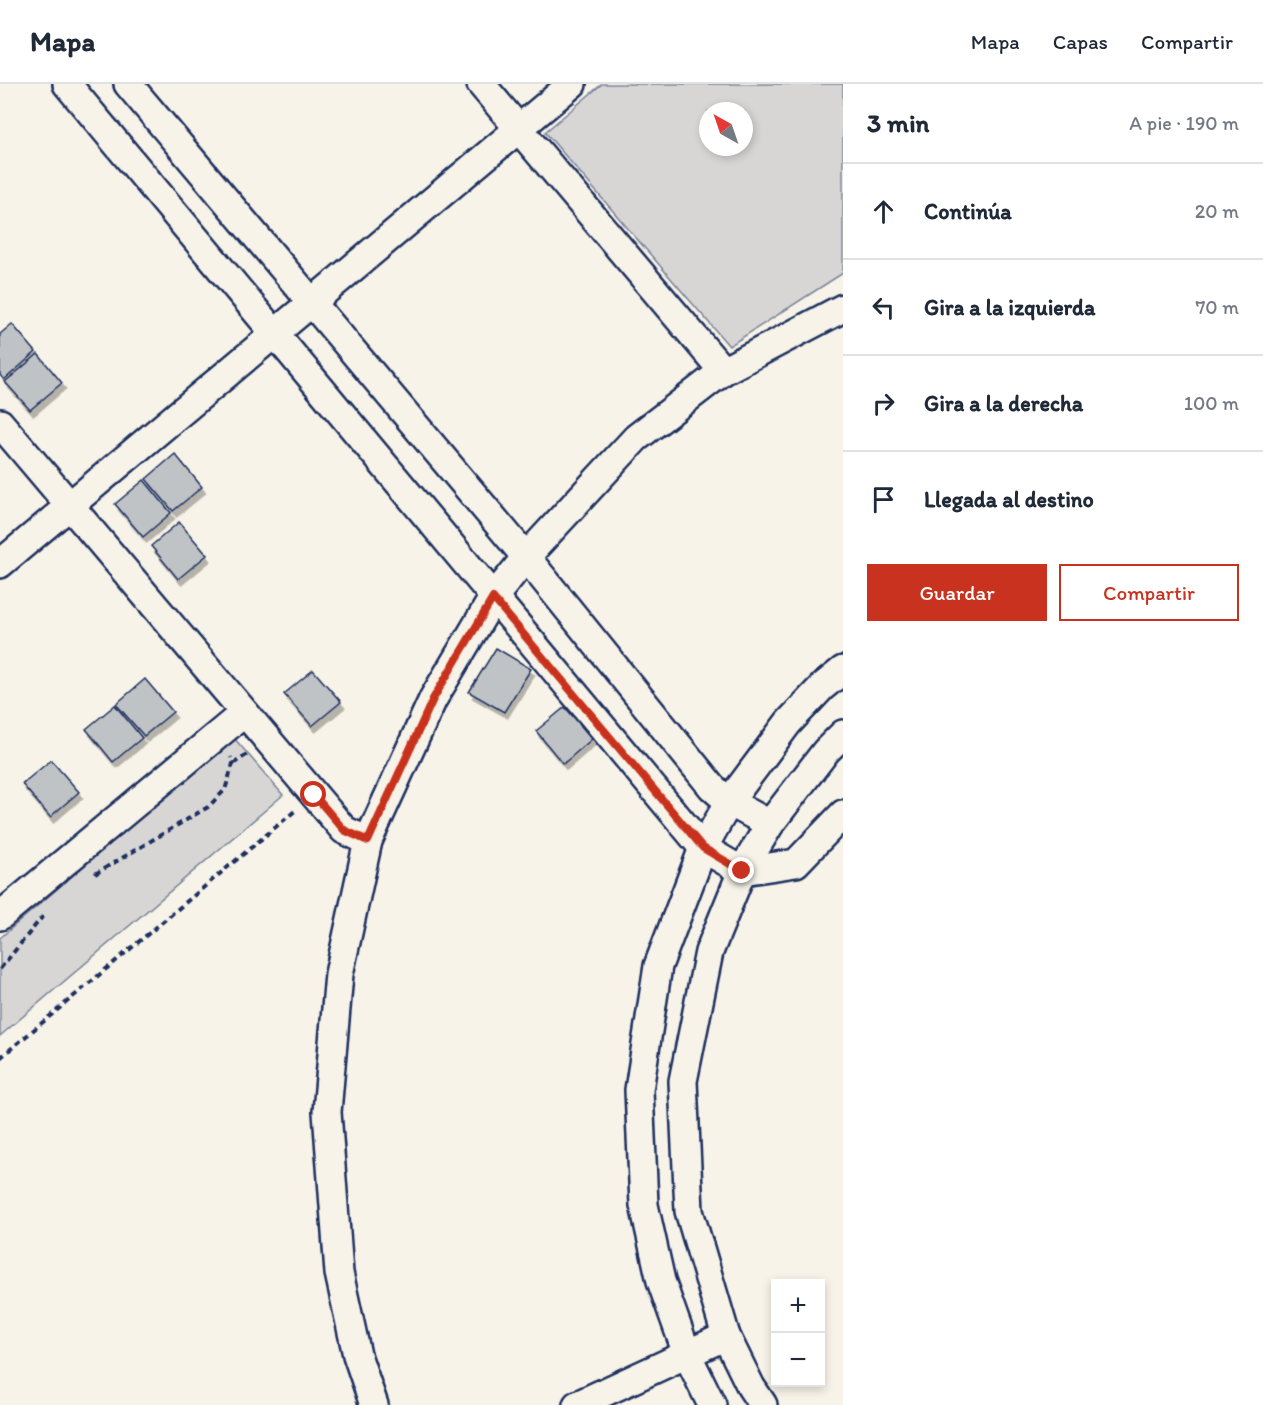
<!DOCTYPE html>
<html lang="es">
<head>
<meta charset="utf-8">
<style>
  body { margin:0; font-family:Itim,sans-serif; background:#f2f2f3; color:#1f2937 }
  .controls { position:absolute; right:18px; bottom:18px; display:grid; overflow:hidden; border-radius:0px; box-shadow:0 3px 9px #0003 }
  .controls button { width:54px; height:54px; display:grid; place-items:center; padding:0; border:0; border-bottom:2px solid #e0e1e3; background:#fff; color:#1f2937; font:30px sans-serif }
  .compass { position:absolute; left:699px; top:18px; width:54px; height:54px; border-radius:50%; background:#fff; box-shadow:0 3px 9px #0003; rotate:320deg }
  .stop { position:absolute; width:18px; height:18px; margin:-14px; border:4px solid #c8321e; border-radius:50%; background:#fff }
  .stop.end { background:#c8321e; border-color:#fff; box-shadow:0 2px 6px #0008 }
  .list { margin:0; padding:0; list-style:none }
  h2 { display:flex; justify-content:space-between; align-items:center; height:78px; margin:0; padding:0 24px; font-size:26px }
  h2 small { font-size:20px; font-weight:400; color:#747a83 }
  .list li { display:grid; grid-template-columns:39px 1fr auto; gap:18px; align-items:center; box-sizing:border-box; height:96px; padding:0 24px; border-top:2px solid #e0e1e3 }
  .list b { display:block; font-size:22px; white-space:nowrap }
  .list em { font-size:20px; font-style:normal; color:#747a83 }
  .actions { display:flex; gap:12px; padding:18px 24px }
  .actions a { flex:1; padding:14px 0; border:2px solid #c8321e; border-radius:0px; text-align:center; font-size:21px; color:#c8321e }
  .actions .main { background:#c8321e; color:#fff }
  .icon { flex:none; width:33px; height:33px; fill:none; stroke:currentColor; stroke-width:2; stroke-linecap:round; stroke-linejoin:round }
  .map { position:relative; flex:none; width:843px; height:1321px; overflow:hidden }
  header { display:flex; align-items:center; gap:36px; box-sizing:border-box; height:84px; padding:0 30px; background:#fff; border-bottom:2px solid #e0e1e3 }
  header strong { font-size:28px }
  nav { display:flex; gap:33px; margin-inline-start:auto; font-size:21px }
  main { display:flex }
  aside { flex:1; background:#fff }
  .map>svg:first-child { display:block }
  .green { fill:#d7d6d4; stroke:#798299; stroke-width:1.5; fill-rule:evenodd }
  .building { fill:#c0c3c5; stroke:#1b2f5e; stroke-width:1.5; filter:url(#shadow) }
  .lines { fill:none; stroke-linecap:round; stroke-linejoin:round }
  .minor-casing { stroke:#1b2f5e; stroke-width:32 }
  .path { stroke:#1b2f5e; stroke-width:4; stroke-dasharray:6 4.5; stroke-linecap:butt }
  .minor { stroke:#f7f3e8; stroke-width:27 }
  .route { stroke:#c8321e; stroke-width:8 }
</style>
</head>
<body>
<header>
<strong>Mapa</strong>
<nav><a>Mapa</a><a>Capas</a><a>Compartir</a></nav>
</header>
<main>
<div class="map">
<svg width="843" height="1321" viewBox="0 0 843 1321">
  <defs>
    <filter id="shadow"><feDropShadow dx="3.5" dy="6" stdDeviation="0" flood-color="#0004"/></filter>
  </defs>
  <rect width="100%" height="100%" fill="#f7f3e8"/>
  <filter id="ink" filterUnits="userSpaceOnUse"><feTurbulence type="fractalNoise" baseFrequency=".0167" numOctaves="2"/><feDisplacementMap in="SourceGraphic" scale="12" xChannelSelector="R" yChannelSelector="G"/><feConvolveMatrix kernelMatrix="1 2 1 2 8 2 1 2 1" color-interpolation-filters="sRGB"/></filter>
  <g filter="url(#ink)">
    <g class="green">
      <path d="M602 0H843V189L729 262 545 48ZM708 27H744V63H708Z"/>
      <polygon points="234,654 283,711 0,952 0,854"/>
    </g>
    <g class="building">
      <polygon points="12,240 36,268 4,296 0,291 0,250"/>
      <polygon points="38,270 62,299 30,326 5,298"/>
      <polygon points="175,370 202,403 173,427 146,395"/>
      <polygon points="144,396 171,429 143,453 115,420"/>
      <polygon points="179,438 207,471 178,495 151,462"/>
      <polygon points="496,564 531,585 504,628 469,608"/>
      <polygon points="313,586 341,618 312,642 284,610"/>
      <polygon points="145,595 173,628 144,652 116,620"/>
      <polygon points="115,621 142,654 113,678 86,645"/>
      <polygon points="565,623 592,655 563,680 536,647"/>
      <polygon points="51,676 79,708 50,733 22,700"/>
    </g>
    <g class="lines">
      <defs>
        <g id="minor">
          <polyline points="67,0 703,764 742,787 796,779 843,730"/>
          <polyline points="128,0 526,473 712,703 729,718 770,740"/>
          <polyline points="481,0 723,287"/>
          <polyline points="0,339 344,746 368,757"/>
          <polyline points="0,480 572,0"/>
          <polyline points="0,832 244,629"/>
          <polyline points="374,1321 357,1271 339,1189 327,1028 339,890 368,757 433,615 493,514 526,473 636,354 723,287 843,224"/>
          <polyline points="577,1321 726,1252"/>
          <polyline points="712,1321 687,1270 661,1197 644,1121 639,1006 658,882 703,764 729,718 788,639 822,603 843,586"/>
          <polyline points="763,1321 751,1303 726,1252 689,1127 683,997 709,868 742,787 770,740 826,667 843,650"/>
        </g>
      </defs>
      <use href="#minor" class="minor-casing"/>
      <g class="path">
        <polyline points="233,680 248,670"/>
        <polyline points="95,790 208,723 225,706 233,680 231,673"/>
        <polyline points="0,885 43,832"/>
        <polyline points="0,974 296,726"/>
      </g>
      <use href="#minor" class="minor"/>
    </g>
  </g>
  <g class="lines" filter="url(#ink)">
    <polyline class="route" points="314,711 344,746 368,757 433,615 493,514 703,764 742,787"/>
  </g>
</svg>
<div class="controls">
<button>+</button>
<button>−</button>
</div>
<svg class="compass" viewBox="-18 -18 36 36"><path d="M0-13l5 13h-10z" fill="#e53935"/><path d="M0 13l5-13h-10z" fill="#747a83"/></svg>
<div class="stop" style="left:314px;top:711px"></div>
<div class="stop end" style="left:742px;top:787px"></div>
</div>
<aside>
<h2>3 min<small>A pie · 190 m</small></h2>
<ul class="list">
<li><svg class="icon" aria-label="ahead" viewBox="0 0 24 24"><path d="M12 20V5M6 11l6-6 6 6"/></svg><div><b>Continúa</b></div><em>20 m</em></li>
<li><svg class="icon" aria-label="left" viewBox="0 0 24 24"><path d="M17 20v-9H6M10 6l-5 5 5 5"/></svg><div><b>Gira a la izquierda</b></div><em>70 m</em></li>
<li><svg class="icon" aria-label="right" viewBox="0 0 24 24"><path d="M7 20v-9h11M14 6l5 5-5 5"/></svg><div><b>Gira a la derecha</b></div><em>100 m</em></li>
<li><svg class="icon" aria-label="arrive" viewBox="0 0 24 24"><path d="M6 21V4h12l-3 4 3 4H6"/></svg><div><b>Llegada al destino</b></div></li>
</ul>
<div class="actions"><a class="main">Guardar</a><a>Compartir</a></div>
</aside>
</main>
</body>
</html>
